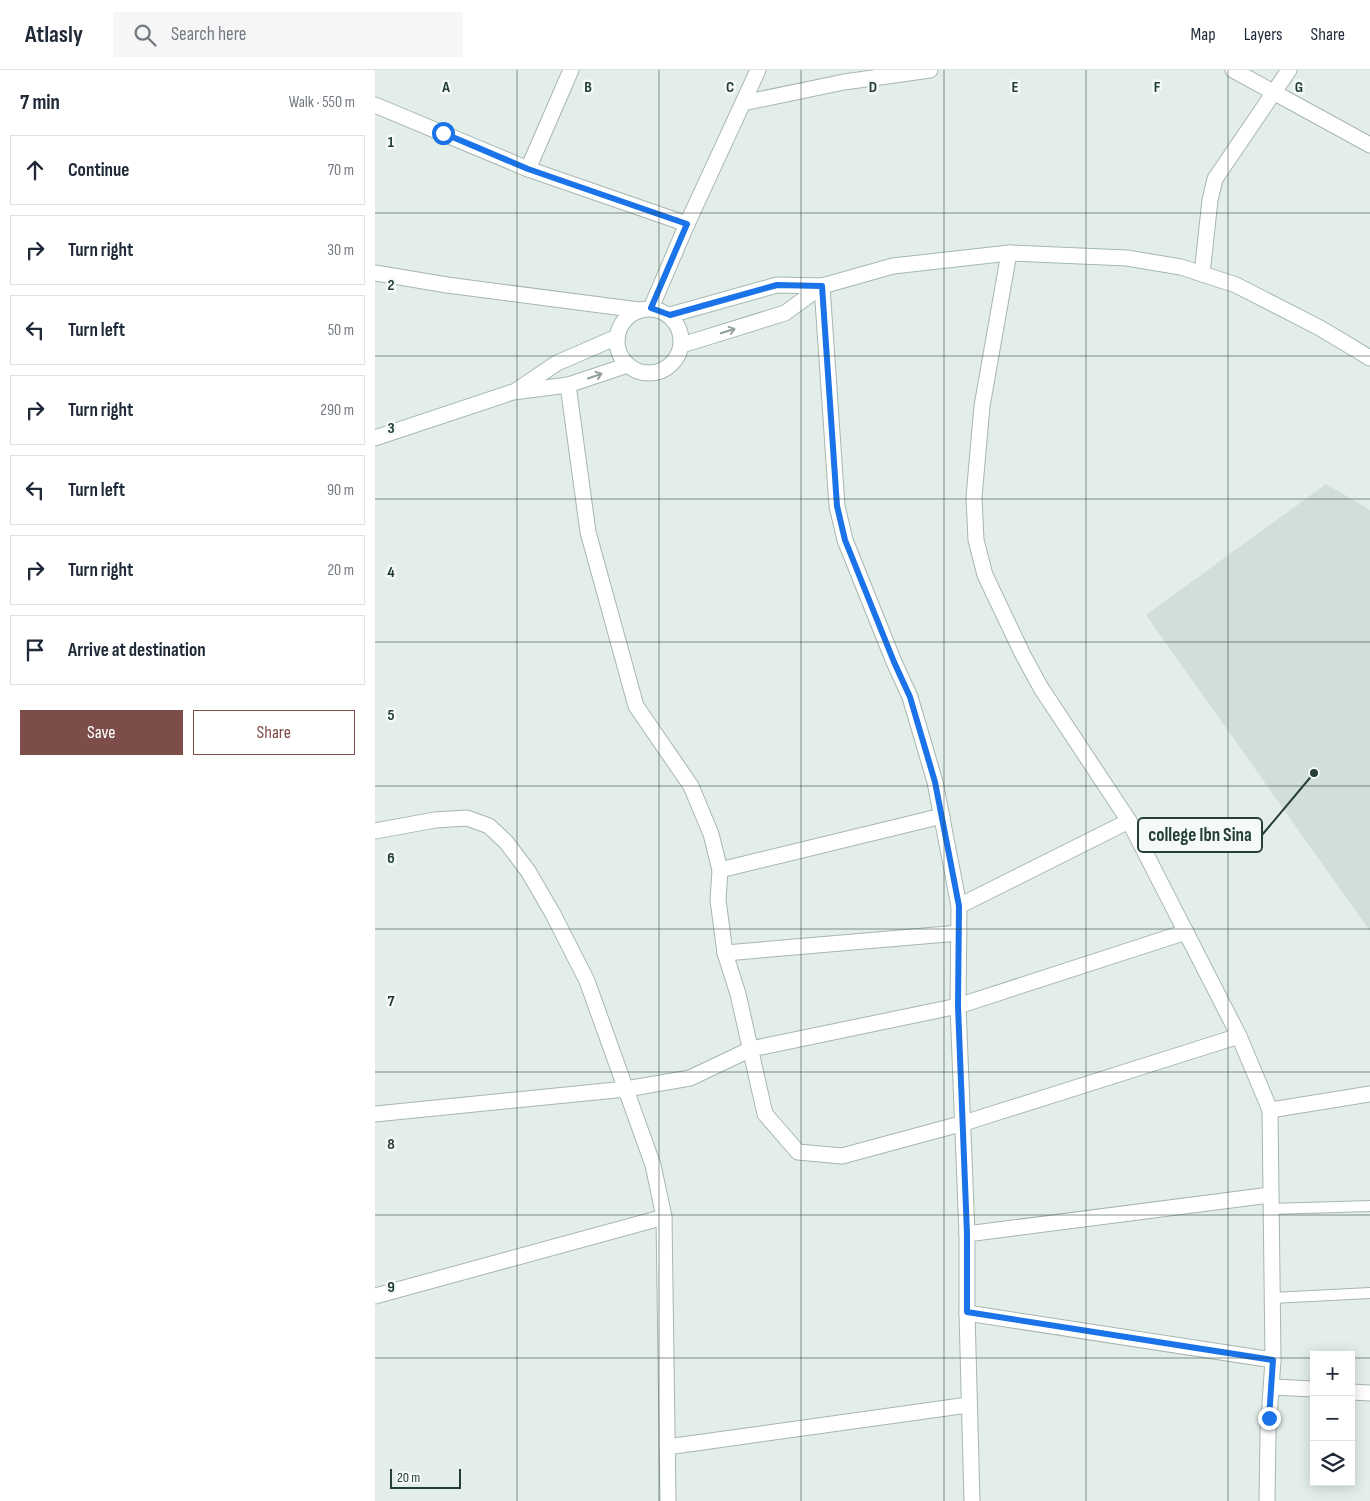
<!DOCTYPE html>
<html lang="en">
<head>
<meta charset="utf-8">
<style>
  body { margin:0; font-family:"Sofia Sans Condensed",sans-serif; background:#f6f6f7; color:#1f2937 }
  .controls { position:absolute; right:15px; bottom:15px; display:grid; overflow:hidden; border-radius:0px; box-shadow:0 2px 12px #0003 }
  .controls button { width:45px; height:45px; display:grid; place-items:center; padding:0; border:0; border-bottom:1px solid #e0e1e3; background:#fff; color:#1f2937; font:25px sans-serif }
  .scale { position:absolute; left:15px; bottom:12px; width:71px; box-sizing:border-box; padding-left:5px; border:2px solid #244036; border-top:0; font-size:14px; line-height:18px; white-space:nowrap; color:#244036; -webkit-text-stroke:4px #f5faf7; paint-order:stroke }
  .stop { position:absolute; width:15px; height:15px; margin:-11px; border:4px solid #1a73e8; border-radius:50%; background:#fff }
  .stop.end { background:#1a73e8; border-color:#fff; box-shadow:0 1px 5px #0008 }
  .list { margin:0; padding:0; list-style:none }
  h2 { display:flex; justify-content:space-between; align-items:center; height:65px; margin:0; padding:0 20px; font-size:21px }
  h2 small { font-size:16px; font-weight:400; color:#747a83 }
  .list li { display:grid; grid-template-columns:32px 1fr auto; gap:15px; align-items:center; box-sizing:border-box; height:70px; margin:0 10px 10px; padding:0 10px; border:1px solid #e0e1e3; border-radius:0px }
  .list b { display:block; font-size:19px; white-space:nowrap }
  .list em { font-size:16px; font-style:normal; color:#747a83 }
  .actions { display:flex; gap:10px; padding:15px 20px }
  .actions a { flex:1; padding:11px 0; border:1px solid #7d4d49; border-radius:0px; text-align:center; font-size:18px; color:#7d4d49 }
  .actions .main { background:#7d4d49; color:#fff }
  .icon { flex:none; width:28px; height:28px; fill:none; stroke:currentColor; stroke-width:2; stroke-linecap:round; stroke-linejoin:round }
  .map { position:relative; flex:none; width:995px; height:1431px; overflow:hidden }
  header { display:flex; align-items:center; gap:30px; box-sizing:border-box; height:70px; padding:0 25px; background:#fff; border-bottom:1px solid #e0e1e3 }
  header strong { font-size:24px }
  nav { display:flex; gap:28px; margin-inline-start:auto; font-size:18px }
  .search { width:350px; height:45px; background:#f6f6f7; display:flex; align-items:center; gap:12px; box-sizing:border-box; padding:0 18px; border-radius:0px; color:#747a83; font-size:19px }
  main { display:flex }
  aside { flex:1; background:#fff }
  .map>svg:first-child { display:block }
  .built { fill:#d2ded8 }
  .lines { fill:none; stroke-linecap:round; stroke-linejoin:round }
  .service-casing { stroke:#a7b6b0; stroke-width:12 }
  .minor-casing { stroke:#a7b6b0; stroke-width:17 }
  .secondary-casing { stroke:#a3b9b0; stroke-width:17 }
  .service { stroke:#fff; stroke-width:10 }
  .minor { stroke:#fff; stroke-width:15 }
  .secondary { stroke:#fff; stroke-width:15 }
  .oneway { stroke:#92a09a }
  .route { stroke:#1a73e8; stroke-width:6 }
  .grid { fill:none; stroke:#244036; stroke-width:1; stroke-opacity:0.55 }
  .grid-label { font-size:16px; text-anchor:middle; font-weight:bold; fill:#244036; stroke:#f5faf7; stroke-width:5; stroke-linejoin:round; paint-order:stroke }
  .leader { fill:none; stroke:#244036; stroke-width:2 }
  .callout-dot { fill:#244036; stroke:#f5faf7; stroke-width:2 }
  .callout { fill:#f5faf7; stroke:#244036; stroke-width:2 }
  .callout-label { font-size:19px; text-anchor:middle; font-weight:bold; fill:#244036 }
</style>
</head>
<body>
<header>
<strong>Atlasly</strong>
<div class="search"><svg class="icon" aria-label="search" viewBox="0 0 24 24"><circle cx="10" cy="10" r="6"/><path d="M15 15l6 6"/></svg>Search here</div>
<nav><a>Map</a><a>Layers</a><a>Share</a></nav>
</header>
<main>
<aside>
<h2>7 min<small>Walk · 550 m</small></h2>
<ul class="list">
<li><svg class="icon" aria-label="ahead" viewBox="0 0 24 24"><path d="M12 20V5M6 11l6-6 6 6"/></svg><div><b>Continue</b></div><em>70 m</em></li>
<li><svg class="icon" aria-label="right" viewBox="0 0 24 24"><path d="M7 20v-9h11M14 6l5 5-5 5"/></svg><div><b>Turn right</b></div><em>30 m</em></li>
<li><svg class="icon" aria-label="left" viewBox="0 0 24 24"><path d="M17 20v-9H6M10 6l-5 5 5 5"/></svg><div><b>Turn left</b></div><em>50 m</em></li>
<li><svg class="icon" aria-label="right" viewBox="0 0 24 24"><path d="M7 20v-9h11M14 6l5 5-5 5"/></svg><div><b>Turn right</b></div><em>290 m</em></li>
<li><svg class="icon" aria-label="left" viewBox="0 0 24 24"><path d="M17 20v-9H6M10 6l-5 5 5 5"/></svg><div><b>Turn left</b></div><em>90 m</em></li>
<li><svg class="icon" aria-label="right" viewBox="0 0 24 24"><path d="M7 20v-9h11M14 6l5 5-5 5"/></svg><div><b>Turn right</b></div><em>20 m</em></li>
<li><svg class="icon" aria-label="arrive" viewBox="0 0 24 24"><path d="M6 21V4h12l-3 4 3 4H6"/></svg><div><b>Arrive at destination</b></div></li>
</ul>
<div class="actions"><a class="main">Save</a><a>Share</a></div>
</aside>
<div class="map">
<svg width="995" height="1431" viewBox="0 0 995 1431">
  <rect width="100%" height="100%" fill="#e4eee9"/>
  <polygon class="built" points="951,414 995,440 995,861 771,545"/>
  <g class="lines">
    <defs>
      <g id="service">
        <polyline points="895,1139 995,1136"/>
        <polyline points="897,1228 995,1223"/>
      </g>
      <g id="minor">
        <polyline points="858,0 995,75"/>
        <polyline points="368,33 469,12 555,0"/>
        <polyline points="0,35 153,99 312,154"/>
        <polyline points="153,99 196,0"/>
        <polyline points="634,183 607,336 599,427 601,470 610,505 648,585 666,618 754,751 864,966 895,1040 898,1290 893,1363 892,1431"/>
        <polyline points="0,203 72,215 264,240"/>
        <polyline points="827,204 835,130 840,109 914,0"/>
        <polyline points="447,216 462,436 470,470 519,592 535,627 560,712 584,836 583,936 592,1164 592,1243 597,1431"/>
        <polyline points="276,238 312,154 383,0"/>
        <polyline points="193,315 213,462 261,636 316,716 336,764 345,800 343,830 350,883 363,924 390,1044 423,1082 467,1086 589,1053 864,966"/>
        <polyline points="0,761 60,750 92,748 114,756 131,772 153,801 178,844 212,911 278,1095 289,1147 293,1431"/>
        <polyline points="345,800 567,746"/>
        <polyline points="584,836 754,751"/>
        <polyline points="350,883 584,863"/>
        <polyline points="895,1040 995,1024"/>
        <polyline points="0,1044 251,1019 315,1008 376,979 583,936 811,862"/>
        <polyline points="592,1164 895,1125"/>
        <polyline points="0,1226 289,1147"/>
        <polyline points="592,1243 898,1290"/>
        <polyline points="897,1317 939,1319"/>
        <polyline points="976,1322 995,1323"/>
        <polyline points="292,1377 593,1335"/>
      </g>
      <g id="secondary">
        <circle cx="274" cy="271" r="32"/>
        <polyline points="295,245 402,215 447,216 518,196 634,183 752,188 806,197 861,215 945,258 995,288"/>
        <polyline points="307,275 410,243 447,216"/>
        <polyline points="142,320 182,293 242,267"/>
        <polyline points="0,368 138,322 193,315 253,295"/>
      </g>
    </defs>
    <use href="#service" class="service-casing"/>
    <use href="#minor" class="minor-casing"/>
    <use href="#secondary" class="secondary-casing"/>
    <use href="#service" class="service"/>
    <use href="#minor" class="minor"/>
    <use href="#secondary" class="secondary"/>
  </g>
  <defs><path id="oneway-shaft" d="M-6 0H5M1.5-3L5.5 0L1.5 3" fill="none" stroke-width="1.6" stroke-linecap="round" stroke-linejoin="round" transform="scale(1.25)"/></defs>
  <g class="oneway">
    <use href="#oneway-shaft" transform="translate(353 261) rotate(-18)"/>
    <use href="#oneway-shaft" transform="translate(220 306) rotate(-19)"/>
  </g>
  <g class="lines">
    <polyline class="route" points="68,63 153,99 312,154 276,238 295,245 402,215 447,216 462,436 470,470 519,592 535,627 560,712 584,836 583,936 592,1164 592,1242 898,1290 894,1348"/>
  </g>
  <path class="grid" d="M142 0V1431M284 0V1431M426 0V1431M569 0V1431M711 0V1431M853 0V1431M0 143H995M0 286H995M0 429H995M0 572H995M0 716H995M0 859H995M0 1002H995M0 1145H995M0 1288H939M976 1288H995"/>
  <g class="grid-label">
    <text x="71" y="22">A</text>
    <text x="213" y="22">B</text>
    <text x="355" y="22">C</text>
    <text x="498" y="22">D</text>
    <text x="640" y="22">E</text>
    <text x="782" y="22">F</text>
    <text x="924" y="22">G</text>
    <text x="16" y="77">1</text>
    <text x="16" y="220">2</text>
    <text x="16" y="363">3</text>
    <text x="16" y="507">4</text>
    <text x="16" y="650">5</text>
    <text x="16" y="793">6</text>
    <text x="16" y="936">7</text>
    <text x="16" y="1079">8</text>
    <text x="16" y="1222">9</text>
  </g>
  <path class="leader" d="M939 703L887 765"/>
  <circle class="callout-dot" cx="939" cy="703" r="5"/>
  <rect class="callout" x="763" y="748" width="124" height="34" rx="5"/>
  <g class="callout-label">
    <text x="825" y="771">college Ibn Sina</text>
  </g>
</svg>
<div class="controls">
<button>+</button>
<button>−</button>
<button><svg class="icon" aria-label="layers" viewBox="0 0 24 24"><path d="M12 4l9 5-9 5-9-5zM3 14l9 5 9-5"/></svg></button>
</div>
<div class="scale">20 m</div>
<div class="stop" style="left:68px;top:63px"></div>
<div class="stop end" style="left:894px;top:1348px"></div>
</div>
</main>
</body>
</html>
